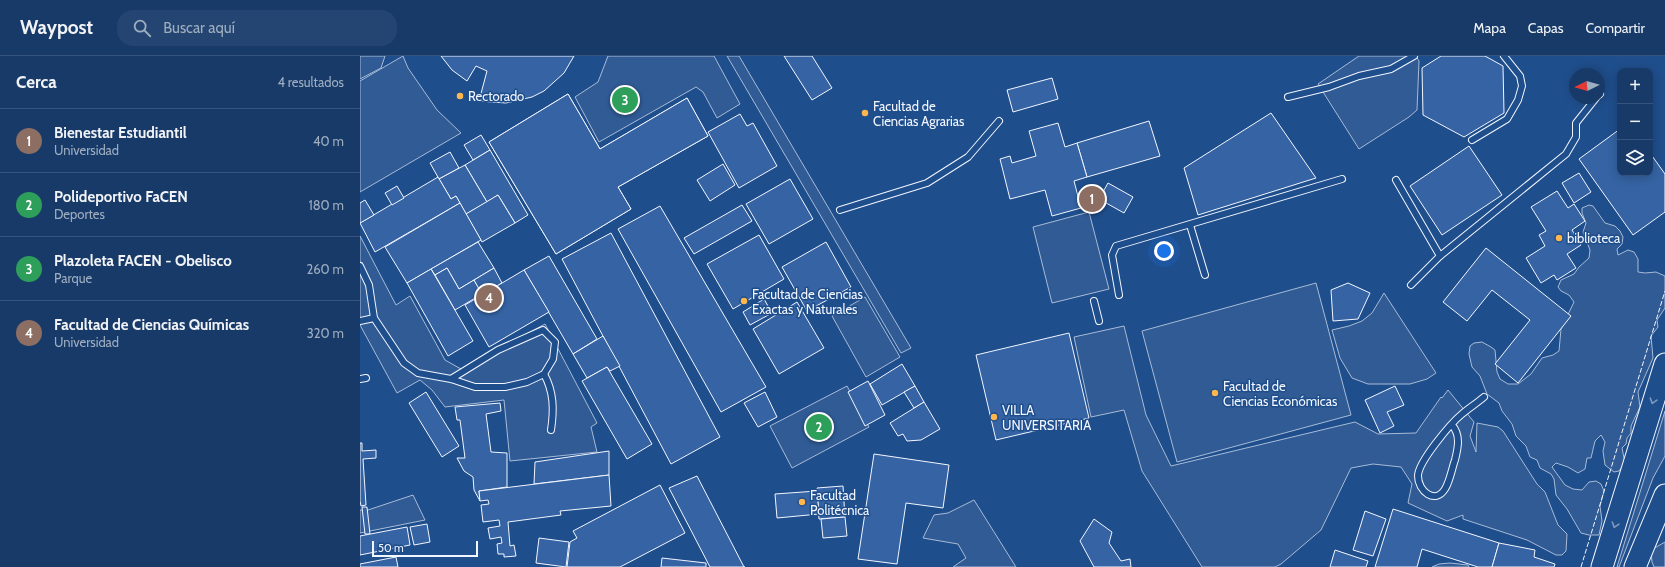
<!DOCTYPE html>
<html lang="es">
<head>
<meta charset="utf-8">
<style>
  body { margin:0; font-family:Cabin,sans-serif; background:#244571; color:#f1f3f6 }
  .controls { position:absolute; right:12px; top:12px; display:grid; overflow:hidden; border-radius:8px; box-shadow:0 2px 10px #0003 }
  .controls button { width:36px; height:36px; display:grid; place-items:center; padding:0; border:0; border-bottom:1px solid #36547d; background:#173a69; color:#f1f3f6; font:20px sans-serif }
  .compass { position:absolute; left:1209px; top:12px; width:36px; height:36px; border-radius:50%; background:#173a69; box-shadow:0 2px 10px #0003; rotate:265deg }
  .scale { position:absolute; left:12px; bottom:10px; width:106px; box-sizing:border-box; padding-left:4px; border:2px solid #f2f6ff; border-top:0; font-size:11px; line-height:14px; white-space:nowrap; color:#f2f6ff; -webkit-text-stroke:3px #1f4e8c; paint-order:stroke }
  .you { position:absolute; left:804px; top:195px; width:14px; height:14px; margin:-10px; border:3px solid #fff; border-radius:50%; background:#1a73e8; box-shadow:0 0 0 6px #1a73e833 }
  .badge { display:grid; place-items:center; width:26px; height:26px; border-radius:50%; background:#ffb74d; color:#fff; font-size:13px; font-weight:700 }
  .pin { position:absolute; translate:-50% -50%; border:2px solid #fff; box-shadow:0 1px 4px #0006 }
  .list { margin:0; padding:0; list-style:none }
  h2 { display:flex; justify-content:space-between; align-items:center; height:52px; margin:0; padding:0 16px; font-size:17px }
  h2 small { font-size:13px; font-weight:400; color:#9eadc0 }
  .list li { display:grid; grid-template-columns:26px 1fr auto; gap:12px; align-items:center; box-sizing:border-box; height:64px; padding:0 16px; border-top:1px solid #36547d }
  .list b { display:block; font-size:15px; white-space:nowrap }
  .list p { margin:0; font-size:13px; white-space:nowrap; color:#9eadc0 }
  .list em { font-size:13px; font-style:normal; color:#9eadc0 }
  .icon { flex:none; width:22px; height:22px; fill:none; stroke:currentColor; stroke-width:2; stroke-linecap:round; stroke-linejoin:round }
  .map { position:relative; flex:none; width:1305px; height:511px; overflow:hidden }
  header { display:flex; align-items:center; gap:24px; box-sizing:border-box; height:56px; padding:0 20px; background:#173a69; border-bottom:1px solid #36547d }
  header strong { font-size:19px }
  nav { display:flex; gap:22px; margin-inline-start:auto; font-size:14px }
  .search { width:280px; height:36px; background:#244571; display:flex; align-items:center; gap:10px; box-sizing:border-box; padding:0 14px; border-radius:16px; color:#9eadc0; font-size:15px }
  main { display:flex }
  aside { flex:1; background:#173a69 }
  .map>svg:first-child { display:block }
  .built { fill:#305b95; stroke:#a8bbd7 }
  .building { fill:#3563a3; stroke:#f2f6ff; fill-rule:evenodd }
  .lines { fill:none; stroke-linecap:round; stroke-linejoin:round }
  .service-casing { stroke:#f2f6ff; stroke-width:8 }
  .trunk-casing { stroke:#f2f6ff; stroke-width:23 }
  .service { stroke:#1f4e8c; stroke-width:6 }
  .trunk { stroke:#1f4e8c; stroke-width:21 }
  .fence { stroke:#f2f6ff; stroke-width:1; stroke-dasharray:5 2; stroke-linecap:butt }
  .oneway { stroke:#7e9ac0 }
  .poi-dot { fill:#ffb74d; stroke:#1f4e8c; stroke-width:1.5 }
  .labels { text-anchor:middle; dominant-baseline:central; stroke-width:3; stroke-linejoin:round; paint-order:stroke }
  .poi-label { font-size:13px; fill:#f2f6ff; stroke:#1f4e8c; text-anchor:start }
</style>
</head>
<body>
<header>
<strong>Waypost</strong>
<div class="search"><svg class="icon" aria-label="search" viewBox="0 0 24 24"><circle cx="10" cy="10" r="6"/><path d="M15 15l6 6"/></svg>Buscar aquí</div>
<nav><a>Mapa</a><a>Capas</a><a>Compartir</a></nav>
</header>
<main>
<aside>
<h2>Cerca<small>4 resultados</small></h2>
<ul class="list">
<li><span class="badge" style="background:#8d6e63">1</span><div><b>Bienestar Estudiantil</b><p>Universidad</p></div><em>40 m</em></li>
<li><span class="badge" style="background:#2e9e5b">2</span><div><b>Polideportivo FaCEN</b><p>Deportes</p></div><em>180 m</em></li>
<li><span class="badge" style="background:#2e9e5b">3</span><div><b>Plazoleta FACEN - Obelisco</b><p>Parque</p></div><em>260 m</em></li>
<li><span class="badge" style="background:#8d6e63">4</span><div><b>Facultad de Ciencias Químicas</b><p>Universidad</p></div><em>320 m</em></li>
</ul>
</aside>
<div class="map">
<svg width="1305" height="511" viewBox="0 0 1305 511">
  <rect width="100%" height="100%" fill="#1f4e8c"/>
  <g class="built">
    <polygon points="0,0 25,0 21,12 0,23"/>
    <polygon points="43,0 48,12 77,54 101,77 0,136 0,25"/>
    <polygon points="248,0 354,0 380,48 357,62 343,36 336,31 239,86 215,41 238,26"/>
    <polygon points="367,0 379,0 551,292 541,297"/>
    <polygon points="999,0 1056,0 1059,5 1057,54 1049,61 999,93 958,28"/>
    <polygon points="1229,149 1233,150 1245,167 1255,170 1260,175 1263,181 1262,188 1257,193 1258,199 1268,194 1274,196 1278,203 1278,216 1285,217 1296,216 1305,220 1305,252 1297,264 1298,271 1291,280 1293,302 1278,336 1280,351 1271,370 1271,377 1267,382 1266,388 1262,392 1265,407 1259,415 1254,416 1245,409 1243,395 1245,386 1241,379 1235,385 1231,402 1227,402 1225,413 1218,417 1208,411 1196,407 1192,411 1205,429 1213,433 1222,434 1229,426 1236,425 1241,428 1244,435 1240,450 1242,465 1239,479 1229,479 1221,477 1207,453 1196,439 1194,423 1191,418 1180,412 1177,404 1170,401 1166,390 1156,380 1152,368 1142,355 1139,347 1127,338 1120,320 1112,311 1109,298 1110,290 1114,287 1122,286 1131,291 1135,294 1137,316 1140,323 1148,328 1158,328 1171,318 1182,302 1193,299 1199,295 1201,273 1214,246 1209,239 1201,235 1198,231 1201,224 1214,218 1219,211 1229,202 1230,194 1223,176 1226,167 1222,157 1222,152"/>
    <polygon points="729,156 749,233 692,247 673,171"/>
    <polygon points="0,180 36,249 50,240 85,304 101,313 185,268 237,367 231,371 237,396 150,405 144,344 85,351 72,334 60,324 37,337 0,269"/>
    <polygon points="956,227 991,359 817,406 782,275"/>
    <polygon points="1024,237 1076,317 1067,323 1050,328 1008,328 992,322 980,302 972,274 989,270 1002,265 1012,257"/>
    <polygon points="505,241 540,301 506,321 472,260"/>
    <polygon points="764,270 786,359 811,410 995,366 1018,378 1056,377 1081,341 1082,342 1088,334 1114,366 1110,380 1116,396 1117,367 1138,371 1143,375 1177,428 1185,436 1198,469 1207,478 1206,495 1202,499 1196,499 1167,484 1103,463 1103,459 1087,465 1048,447 1052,428 1041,411 1013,408 991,412 961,474 921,508 915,511 842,511 782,415 764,354 731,361 714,281"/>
    <polygon points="487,330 509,371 432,412 410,370"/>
    <polygon points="1305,355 1305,400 1293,422 1259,511 1257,511"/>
    <polygon points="53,439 65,464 0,477 0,454 8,454"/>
    <polygon points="614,444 656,511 593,511 606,502 598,488 563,482 574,459 588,457"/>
    <polygon points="1305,486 1305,511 1294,511 1292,506 1291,494"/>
    <polygon points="1090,507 1108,509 1109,511 1072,511 1079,508"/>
  </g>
  <g class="building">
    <polygon points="214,0 204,17 184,35 172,41 146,47 119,45 127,15 116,10 107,25 92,14 81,0"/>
    <polygon points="424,0 452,0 472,32 452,44"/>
    <polygon points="1081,0 1125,0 1143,10 1144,57 1104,81 1063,59 1062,12"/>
    <polygon points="692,22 698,43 653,56 647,34"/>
    <path d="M208 38 240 93 327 42 348 80 258 131 271 153 196 198 129 86ZM193 81 229 141 207 154 171 94Z"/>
    <polygon points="208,38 240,93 327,42 348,80 258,131 271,153 196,198 129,86"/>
    <polygon points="911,57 956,122 838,159 824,112"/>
    <polygon points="380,58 387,70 393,67 417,110 379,132 348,76"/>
    <polygon points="789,65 800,100 727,121 717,87"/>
    <polygon points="698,67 705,91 717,87 727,121 714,125 721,152 692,160 685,134 650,143 640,103 650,100 652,107 676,100 669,75"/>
    <polygon points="1260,73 1260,117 1290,117 1290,97 1305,118 1305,156 1273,179 1219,103"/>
    <polygon points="121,79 130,94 113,104 104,89"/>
    <polygon points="1109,90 1142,139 1082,179 1050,130"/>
    <polygon points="130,94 168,159 155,167 138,139 127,146 105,109"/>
    <polygon points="90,96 99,112 79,123 70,107"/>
    <polygon points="363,108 375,129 350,145 337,124"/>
    <polygon points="105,109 127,146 106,158 96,140 91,143 79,123"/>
    <polygon points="1219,117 1231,136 1214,147 1202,127"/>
    <polygon points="78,121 91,143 96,140 100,147 15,196 0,167"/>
    <polygon points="430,123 453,163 409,188 386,148"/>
    <polygon points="748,127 773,141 764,157 739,143"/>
    <polygon points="37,130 44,142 32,149 25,137"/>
    <polygon points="1197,135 1208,152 1214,148 1225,165 1212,174 1221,189 1207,198 1216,212 1197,224 1194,219 1181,227 1166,202 1185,190 1179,179 1186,175 1171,151"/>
    <polygon points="138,139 155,167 122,186 106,158"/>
    <polygon points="5,144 14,159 0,167 0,147"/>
    <polygon points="100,147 121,184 47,227 25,191"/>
    <polygon points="382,149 392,165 334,198 324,182"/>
    <polygon points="300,150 406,331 361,356 258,173"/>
    <polygon points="251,177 360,381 311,408 202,203"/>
    <polygon points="399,179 424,223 373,253 347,208"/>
    <polygon points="118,186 134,212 99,233 87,212 75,219 71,213"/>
    <polygon points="466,186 491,231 447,255 422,211"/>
    <polygon points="1126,192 1211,260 1158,327 1135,308 1170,264 1132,234 1107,265 1083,246"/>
    <polygon points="189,200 237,283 213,298 164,214"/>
    <polygon points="87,212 99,233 114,224 122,238 95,254 75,219"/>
    <polygon points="134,212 142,227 122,238 114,224"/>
    <polygon points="71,213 113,285 88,300 47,227"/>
    <polygon points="164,214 189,256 129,291 105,249"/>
    <polygon points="988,227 1010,237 998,263 973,265 971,234"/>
    <polygon points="404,243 412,257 390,269 383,256"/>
    <polygon points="437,246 464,292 419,318 393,273"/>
    <polygon points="709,277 729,362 636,384 616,299"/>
    <polygon points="243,280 260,310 250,315 247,311 227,322 213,298"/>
    <polygon points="542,308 555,330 522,349 510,328"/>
    <polygon points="247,311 292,388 267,403 222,325"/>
    <polygon points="508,325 525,359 505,370 488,336"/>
    <polygon points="555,330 564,346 554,352 544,336"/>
    <polygon points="1035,330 1044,349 1027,356 1034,370 1020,377 1005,344"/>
    <polygon points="66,336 99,390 82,401 49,347"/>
    <polygon points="405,336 417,361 398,371 384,347"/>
    <polygon points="564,346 580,373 561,384 547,385 543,378 538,380 530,367"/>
    <polygon points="140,347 141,355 126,358 131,396 147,397 147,431 119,435 120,445 114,434 113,421 104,415 97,402 105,402 100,364 97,364 95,351"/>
    <polygon points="0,387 2,387 2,395 16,394 16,402 3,403 6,449 1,450 0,445"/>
    <polygon points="249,395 249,419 174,428 175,406"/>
    <polygon points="514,398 589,409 583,452 546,447 537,508 498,503"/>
    <polygon points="249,419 251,450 200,455 201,459 148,466 150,490 154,489 156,500 144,501 144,498 138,498 137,488 142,487 141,481 130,483 128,472 140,470 139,464 123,466 121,449 129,448 128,444 120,445 119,435"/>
    <polygon points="337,420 384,511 385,511 350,511 309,432"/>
    <polygon points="300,429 325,477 260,511 207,511 210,486 217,482 213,475"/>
    <polygon points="483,430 485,461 459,463 457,432"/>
    <polygon points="457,435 459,458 417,462 415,438"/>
    <polygon points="2,451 7,451 10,478 5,478"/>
    <polygon points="1033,453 1139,487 1132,511 1118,511 1062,493 1057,511 1015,511"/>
    <polygon points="1005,455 1026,463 1013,500 993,494"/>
    <polygon points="485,461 487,480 463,482 461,463"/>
    <polygon points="734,463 752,476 749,487 761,505 770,503 771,511 734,511 720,485"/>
    <polygon points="67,468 70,486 54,489 50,471"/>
    <polygon points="47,471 50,489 0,499 0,480"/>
    <polygon points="179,482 209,486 206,511 176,507"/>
    <polygon points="1139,487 1175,494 1174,501 1195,508 1194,511 1132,511"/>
    <polygon points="975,494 1008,505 1006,511 970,511"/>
    <polygon points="36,501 38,511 0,511 0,508"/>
    <polygon points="302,502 346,507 346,511 301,511"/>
  </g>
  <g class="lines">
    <defs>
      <g id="service">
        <polyline points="1239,39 1240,38"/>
        <polyline points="928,41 969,31 999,20 1031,13 1054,0"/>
        <polyline points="1112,84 1147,63 1158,44 1162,30 1160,20 1144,0"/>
        <polyline points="1036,124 1080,200"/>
        <polyline points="480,154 567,127 608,101 639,65"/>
        <polyline points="830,169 845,219"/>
        <polyline points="0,210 9,229 14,262"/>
        <polyline points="1051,229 1080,200 1206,98 1216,81 1216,67 1236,42"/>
        <polyline points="759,239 752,199 756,190 982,123"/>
        <polyline points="734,245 739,265"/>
        <polyline points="0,265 14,262 44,307 58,317 91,323 115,331 145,331 167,326 184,318 193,303 195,286 183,274 138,294 91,323"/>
        <path d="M184 318C194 336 194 354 191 374"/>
        <polyline points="0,323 6,322"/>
        <path d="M1092 369C1101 379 1098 392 1095 404 1092 412 1090 425 1085 433 1075 449 1058 435 1058 420 1058 406 1091 367 1102 358 1109 352 1117 347 1124 341"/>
      </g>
      <g id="trunk">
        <polyline points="1242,511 1305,308"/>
        <polyline points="1275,511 1305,439"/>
      </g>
    </defs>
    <use href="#service" class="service-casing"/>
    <use href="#trunk" class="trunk-casing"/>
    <use href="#service" class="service"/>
    <use href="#trunk" class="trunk"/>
    <polyline class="fence" points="1221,511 1305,235"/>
  </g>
  <defs><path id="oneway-chevron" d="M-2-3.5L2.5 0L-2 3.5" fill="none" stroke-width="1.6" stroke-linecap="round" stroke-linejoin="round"/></defs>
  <g class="oneway">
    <use href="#oneway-chevron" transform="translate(1293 345) rotate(107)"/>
    <use href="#oneway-chevron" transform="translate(1255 469) rotate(107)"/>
  </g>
  <g class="poi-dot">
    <circle cx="100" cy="40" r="4"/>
    <circle cx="505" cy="57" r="4"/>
    <circle cx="1199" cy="182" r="4"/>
    <circle cx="384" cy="245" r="4"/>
    <circle cx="855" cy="337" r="4"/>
    <circle cx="634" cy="361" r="4"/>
    <circle cx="442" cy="446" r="4"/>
  </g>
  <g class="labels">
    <g class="poi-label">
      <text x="108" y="40">Rectorado</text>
      <text x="513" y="50">Facultad de<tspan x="513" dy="15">Ciencias Agrarias</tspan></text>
      <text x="1207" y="182">biblioteca</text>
      <text x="392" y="238">Facultad de Ciencias<tspan x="392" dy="15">Exactas y Naturales</tspan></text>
      <text x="863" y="330">Facultad de<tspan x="863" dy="15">Ciencias Económicas</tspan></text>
      <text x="642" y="354">VILLA<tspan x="642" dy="15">UNIVERSITARIA</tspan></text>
      <text x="450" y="439">Facultad<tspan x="450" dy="15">Politécnica</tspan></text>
    </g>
  </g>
</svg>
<div class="controls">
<button>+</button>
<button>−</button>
<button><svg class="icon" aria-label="layers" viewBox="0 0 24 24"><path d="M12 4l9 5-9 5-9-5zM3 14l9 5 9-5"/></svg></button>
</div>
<svg class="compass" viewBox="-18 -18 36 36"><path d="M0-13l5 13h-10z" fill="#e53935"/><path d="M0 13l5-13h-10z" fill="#9eadc0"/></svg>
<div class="scale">50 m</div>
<div class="you"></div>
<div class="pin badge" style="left:732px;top:143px;background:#8d6e63">1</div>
<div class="pin badge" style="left:459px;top:371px;background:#2e9e5b">2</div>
<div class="pin badge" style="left:265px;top:44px;background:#2e9e5b">3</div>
<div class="pin badge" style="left:129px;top:242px;background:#8d6e63">4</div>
</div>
</main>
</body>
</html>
